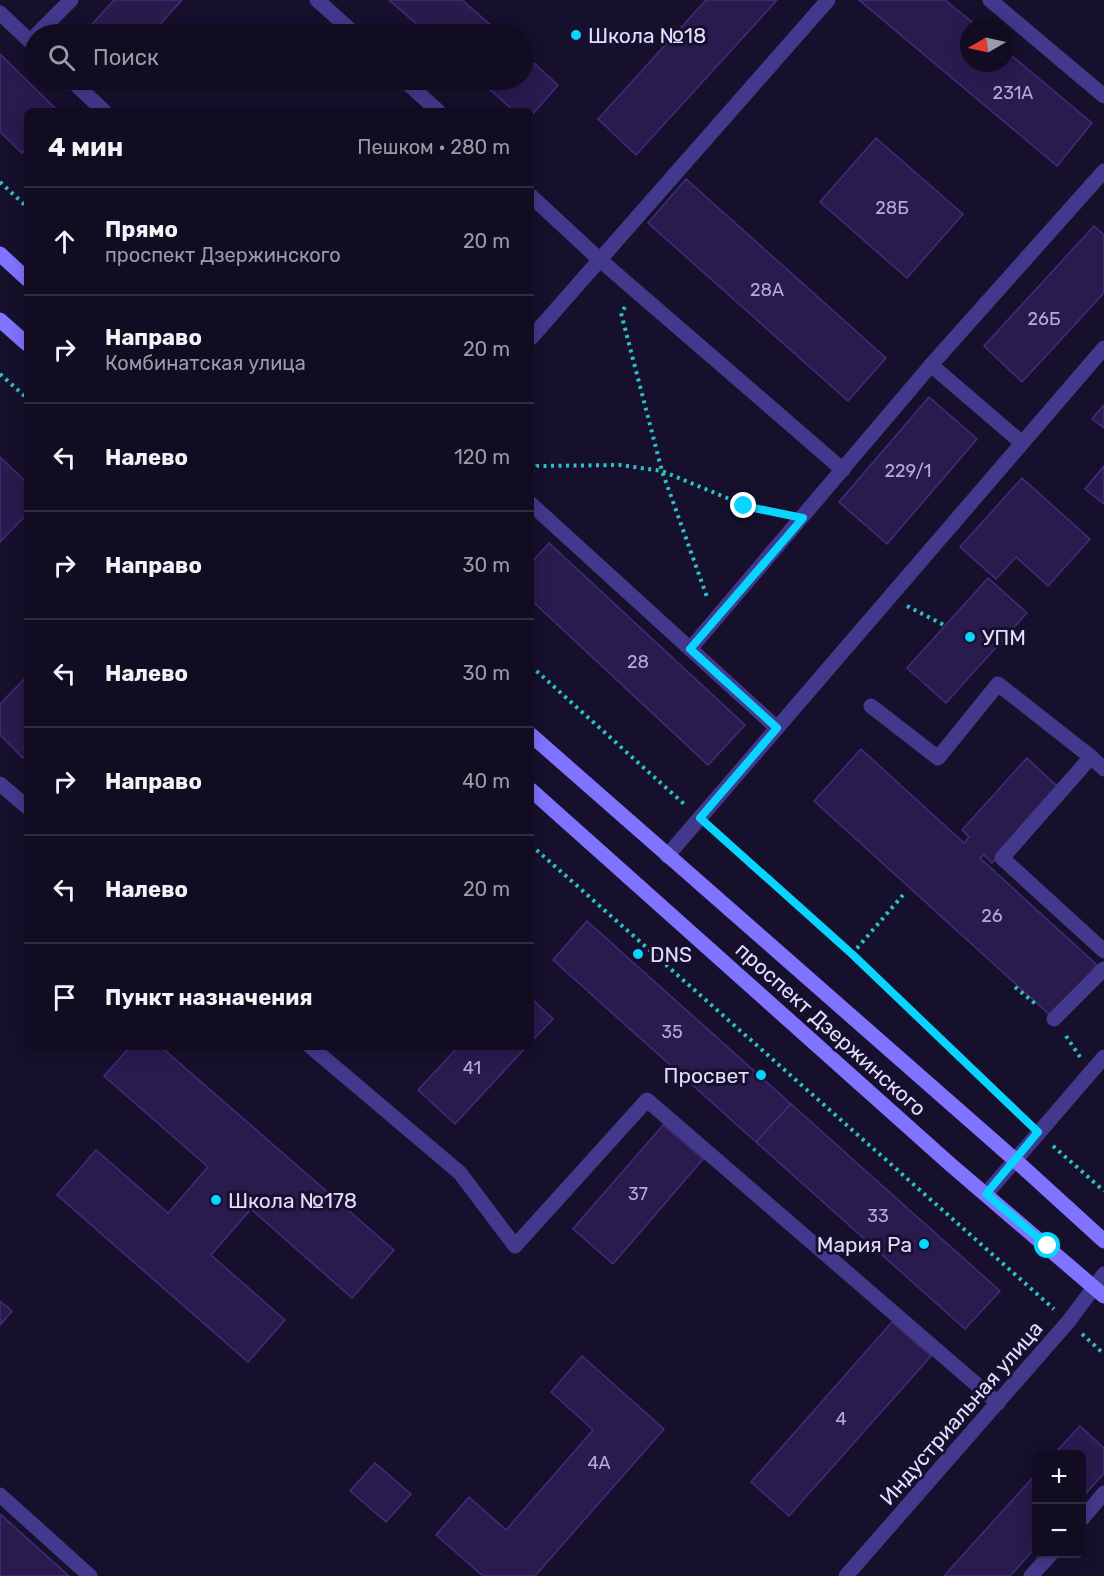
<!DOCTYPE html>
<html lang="ru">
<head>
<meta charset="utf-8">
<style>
  body { margin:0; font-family:Rubik,sans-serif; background:#1a152a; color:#f1f3f6 }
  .controls { position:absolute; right:18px; bottom:18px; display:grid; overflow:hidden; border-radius:9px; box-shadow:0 3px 15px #0003 }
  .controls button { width:54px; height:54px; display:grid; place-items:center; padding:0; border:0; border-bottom:2px solid #302c40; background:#110c22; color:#f1f3f6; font:30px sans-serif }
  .compass { position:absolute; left:960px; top:18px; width:54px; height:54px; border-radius:50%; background:#110c22; box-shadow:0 3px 15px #0003; rotate:261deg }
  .stop { position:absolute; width:18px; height:18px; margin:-14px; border:4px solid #08d5ff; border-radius:50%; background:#fff }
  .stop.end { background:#08d5ff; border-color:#fff; box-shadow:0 2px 6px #0008 }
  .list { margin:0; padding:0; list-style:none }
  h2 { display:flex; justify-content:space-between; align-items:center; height:78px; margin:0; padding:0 24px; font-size:26px }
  h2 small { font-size:20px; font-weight:400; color:#9c9ba5 }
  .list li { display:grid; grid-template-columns:39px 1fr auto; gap:18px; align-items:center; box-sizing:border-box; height:108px; padding:0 24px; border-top:2px solid #302c40 }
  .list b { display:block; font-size:22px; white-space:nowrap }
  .list p { margin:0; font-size:20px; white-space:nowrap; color:#9c9ba5 }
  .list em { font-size:20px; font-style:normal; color:#9c9ba5 }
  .icon { flex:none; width:33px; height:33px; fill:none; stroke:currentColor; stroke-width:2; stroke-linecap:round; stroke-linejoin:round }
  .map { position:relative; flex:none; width:1104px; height:1576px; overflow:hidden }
  .search { position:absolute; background:#110c22; box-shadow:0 3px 15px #0003; left:24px; top:24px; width:510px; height:66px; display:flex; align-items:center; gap:15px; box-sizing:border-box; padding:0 21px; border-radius:33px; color:#9c9ba5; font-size:22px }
  .panel { position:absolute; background:#110c22; box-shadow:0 3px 15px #0003; left:24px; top:108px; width:510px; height:942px; border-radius:9px }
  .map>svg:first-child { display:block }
  .building { fill:#291b4e; stroke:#422c7b; stroke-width:1.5 }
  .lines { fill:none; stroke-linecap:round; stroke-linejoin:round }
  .path { stroke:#2bc2c4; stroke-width:4; stroke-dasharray:3 4.5; stroke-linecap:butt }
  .lane { stroke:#42398d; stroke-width:15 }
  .street { stroke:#42398d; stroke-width:15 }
  .secondary { stroke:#8073ff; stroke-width:15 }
  .route { stroke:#08d5ff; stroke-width:8 }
  .poi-dot { fill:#08d5ff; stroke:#17102d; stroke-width:2 }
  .labels { text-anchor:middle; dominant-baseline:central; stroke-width:6; stroke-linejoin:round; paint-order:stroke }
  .number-label { font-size:18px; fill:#b4acd3 }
  .poi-label { font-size:21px; fill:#e2dcff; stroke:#17102d; text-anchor:start }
  .street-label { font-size:21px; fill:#e2dcff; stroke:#17102d }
</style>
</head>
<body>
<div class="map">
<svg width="1104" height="1576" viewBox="0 0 1104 1576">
  <rect width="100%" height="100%" fill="#17102d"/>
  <g class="building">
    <polygon points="114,0 182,0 151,34 90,34 86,31"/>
    <polygon points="389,0 462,0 501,34 428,34"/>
    <polygon points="706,0 777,0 636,155 598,119"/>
    <polygon points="859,0 945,0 978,27 969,27 969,63 1005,63 1005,50 1092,123 1057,166"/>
    <polygon points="0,54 58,111 27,111 27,148 22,153 0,132"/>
    <polygon points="524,54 558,85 531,116 531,111 514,111 479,80 524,80"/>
    <polygon points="876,138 963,214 907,278 820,202"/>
    <polygon points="686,179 886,358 848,401 648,223"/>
    <polygon points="1094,226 1104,235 1104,293 1022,382 984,346"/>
    <polygon points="929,397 977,439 887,544 839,502"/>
    <polygon points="1104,405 1104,428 1092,419"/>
    <polygon points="0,457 27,483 27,514 0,542"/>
    <polygon points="1104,466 1104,504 1085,489"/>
    <polygon points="1022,478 1090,539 1048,586 1016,557 996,579 960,547"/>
    <polygon points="549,543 745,725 708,765 531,600 531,563"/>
    <polygon points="988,578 1027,613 946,703 907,668"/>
    <polygon points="27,676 27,754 23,758 0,735 0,704"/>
    <polygon points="861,749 964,843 969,837 962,830 1027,758 1059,788 992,863 984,855 980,858 1097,965 1051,1016 814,801"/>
    <polygon points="587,921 791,1104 756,1142 553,960"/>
    <polygon points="531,998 553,1019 531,1042"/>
    <polygon points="130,1047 161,1047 394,1250 352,1298 251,1209 211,1255 285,1320 248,1362 57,1195 96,1150 168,1213 208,1167 104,1076"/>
    <polygon points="458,1047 526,1047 455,1124 418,1090"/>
    <polygon points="791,1104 1000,1291 965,1329 756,1142"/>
    <polygon points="663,1125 703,1159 613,1264 573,1229"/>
    <polygon points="0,1301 12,1311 0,1325"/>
    <polygon points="892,1322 931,1356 789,1516 751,1482"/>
    <polygon points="582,1356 664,1429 535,1576 483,1576 436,1535 469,1497 506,1530 593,1430 551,1392"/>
    <polygon points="1080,1426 1104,1448 1104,1473 1082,1498 1082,1454 1054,1454"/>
    <polygon points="375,1463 411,1494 386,1522 350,1491"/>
    <polygon points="1036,1474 1036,1547 1010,1576 944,1576"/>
    <polygon points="0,1514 69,1576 0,1576"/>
  </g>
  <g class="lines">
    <g class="path">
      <polyline points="0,182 27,207"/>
      <polyline points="625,307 621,313 662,471 707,597"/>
      <polyline points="0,374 27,398"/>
      <polyline points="531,472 537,466 620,465 662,471 744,505 778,513"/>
      <polyline points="907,606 944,625"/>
      <polyline points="531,666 684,804"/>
      <polyline points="715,831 852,954 1026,1120"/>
      <polyline points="531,845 1054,1309"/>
      <polyline points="852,954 903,895"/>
      <polyline points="1015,987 1038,1006"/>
      <polyline points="1066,1036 1080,1057"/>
      <polyline points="1053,1146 1104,1191"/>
      <polyline points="1082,1334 1104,1354"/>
    </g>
    <g class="lane">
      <polyline points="317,0 355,34"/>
      <polyline points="990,0 1104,96"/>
      <polyline points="0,13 34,45"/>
      <polyline points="37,34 71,0"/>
      <polyline points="71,80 104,111"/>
      <polyline points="404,80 438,111"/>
      <polyline points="531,196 599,259 843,470"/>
      <polyline points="531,338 828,0"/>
      <polyline points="1022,443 931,365 1104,171"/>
      <polyline points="531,504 777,728"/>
      <polyline points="690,649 931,365"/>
      <polyline points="871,706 938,758 998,684 1091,757"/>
      <polyline points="1104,769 1091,757 1002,858 1104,951"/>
      <polyline points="0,784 27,807"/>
      <polyline points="667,856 1104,348"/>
      <polyline points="1054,1019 1104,969"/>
      <polyline points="311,1047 460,1173 515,1246 647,1100 998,1403"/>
      <polyline points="0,1495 90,1576"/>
      <polyline points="1082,1519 1104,1493"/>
      <polyline points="1031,1576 1051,1554"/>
    </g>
    <g class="street">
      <polyline points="986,1194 1104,1057"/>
      <polyline points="846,1576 1068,1322 1104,1274"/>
    </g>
    <g class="secondary">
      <polyline points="0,254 27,279"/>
      <polyline points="0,320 27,344"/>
      <polyline points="531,735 1014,1159 1104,1241"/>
      <polyline points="531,790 951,1165 1104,1296"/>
    </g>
  </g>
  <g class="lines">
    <polyline class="route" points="744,506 803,518 690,649 777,728 700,818 852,954 1038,1132 986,1194 1048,1246"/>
  </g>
  <g class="poi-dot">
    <circle cx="576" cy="35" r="6"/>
    <circle cx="970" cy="637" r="6"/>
    <circle cx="638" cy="954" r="6"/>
    <circle cx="761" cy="1075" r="6"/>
    <circle cx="216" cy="1200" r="6"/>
    <circle cx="924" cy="1244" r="6"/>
  </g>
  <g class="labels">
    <g class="number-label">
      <text x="1013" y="93">231А</text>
      <text x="892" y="208">28Б</text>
      <text x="767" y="290">28А</text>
      <text x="1044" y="319">26Б</text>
      <text x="908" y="471">229/1</text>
      <text x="638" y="662">28</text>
      <text x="992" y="916">26</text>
      <text x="672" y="1032">35</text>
      <text x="472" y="1068">41</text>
      <text x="638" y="1194">37</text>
      <text x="878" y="1216">33</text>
      <text x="841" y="1419">4</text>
      <text x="599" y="1463">4А</text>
    </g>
    <g class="poi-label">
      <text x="588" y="35">Школа №18</text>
      <text x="982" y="637">УПМ</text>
      <text x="650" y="954">DNS</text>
      <text x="749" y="1075" text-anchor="end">Просвет</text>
      <text x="228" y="1200">Школа №178</text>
      <text x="912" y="1244" text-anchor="end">Мария Ра</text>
    </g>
    <g class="street-label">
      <text transform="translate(831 1029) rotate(42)">проспект Дзержинского</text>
      <text transform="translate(961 1413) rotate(-49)">Индустриальная улица</text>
    </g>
  </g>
</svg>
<div class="controls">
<button>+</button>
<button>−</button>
</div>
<svg class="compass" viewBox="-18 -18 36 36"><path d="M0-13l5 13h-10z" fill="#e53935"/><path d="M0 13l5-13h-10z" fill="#9c9ba5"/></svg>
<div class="stop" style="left:1048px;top:1246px"></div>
<div class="stop end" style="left:744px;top:506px"></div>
<div class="search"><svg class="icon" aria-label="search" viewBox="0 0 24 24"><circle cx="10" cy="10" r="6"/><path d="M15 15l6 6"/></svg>Поиск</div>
<section class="panel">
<h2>4 мин<small>Пешком · 280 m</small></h2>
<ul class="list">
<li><svg class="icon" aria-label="ahead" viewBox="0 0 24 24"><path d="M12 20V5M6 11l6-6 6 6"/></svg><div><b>Прямо</b><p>проспект Дзержинского</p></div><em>20 m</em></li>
<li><svg class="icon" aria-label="right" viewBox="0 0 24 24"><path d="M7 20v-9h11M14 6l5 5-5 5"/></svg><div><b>Направо</b><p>Комбинатская улица</p></div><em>20 m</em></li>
<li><svg class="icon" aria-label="left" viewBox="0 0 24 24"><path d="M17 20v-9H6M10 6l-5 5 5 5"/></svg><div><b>Налево</b></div><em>120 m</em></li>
<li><svg class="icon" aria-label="right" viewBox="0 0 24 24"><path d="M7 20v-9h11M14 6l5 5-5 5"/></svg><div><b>Направо</b></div><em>30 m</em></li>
<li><svg class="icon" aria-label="left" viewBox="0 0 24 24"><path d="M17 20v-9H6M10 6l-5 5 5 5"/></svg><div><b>Налево</b></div><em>30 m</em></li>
<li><svg class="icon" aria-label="right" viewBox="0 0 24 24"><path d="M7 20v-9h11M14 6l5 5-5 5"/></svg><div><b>Направо</b></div><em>40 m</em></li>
<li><svg class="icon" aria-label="left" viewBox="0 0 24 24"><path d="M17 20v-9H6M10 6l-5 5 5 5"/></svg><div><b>Налево</b></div><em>20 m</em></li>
<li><svg class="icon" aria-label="arrive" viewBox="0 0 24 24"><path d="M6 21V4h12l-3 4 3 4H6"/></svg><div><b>Пункт назначения</b></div></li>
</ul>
</section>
</div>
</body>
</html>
